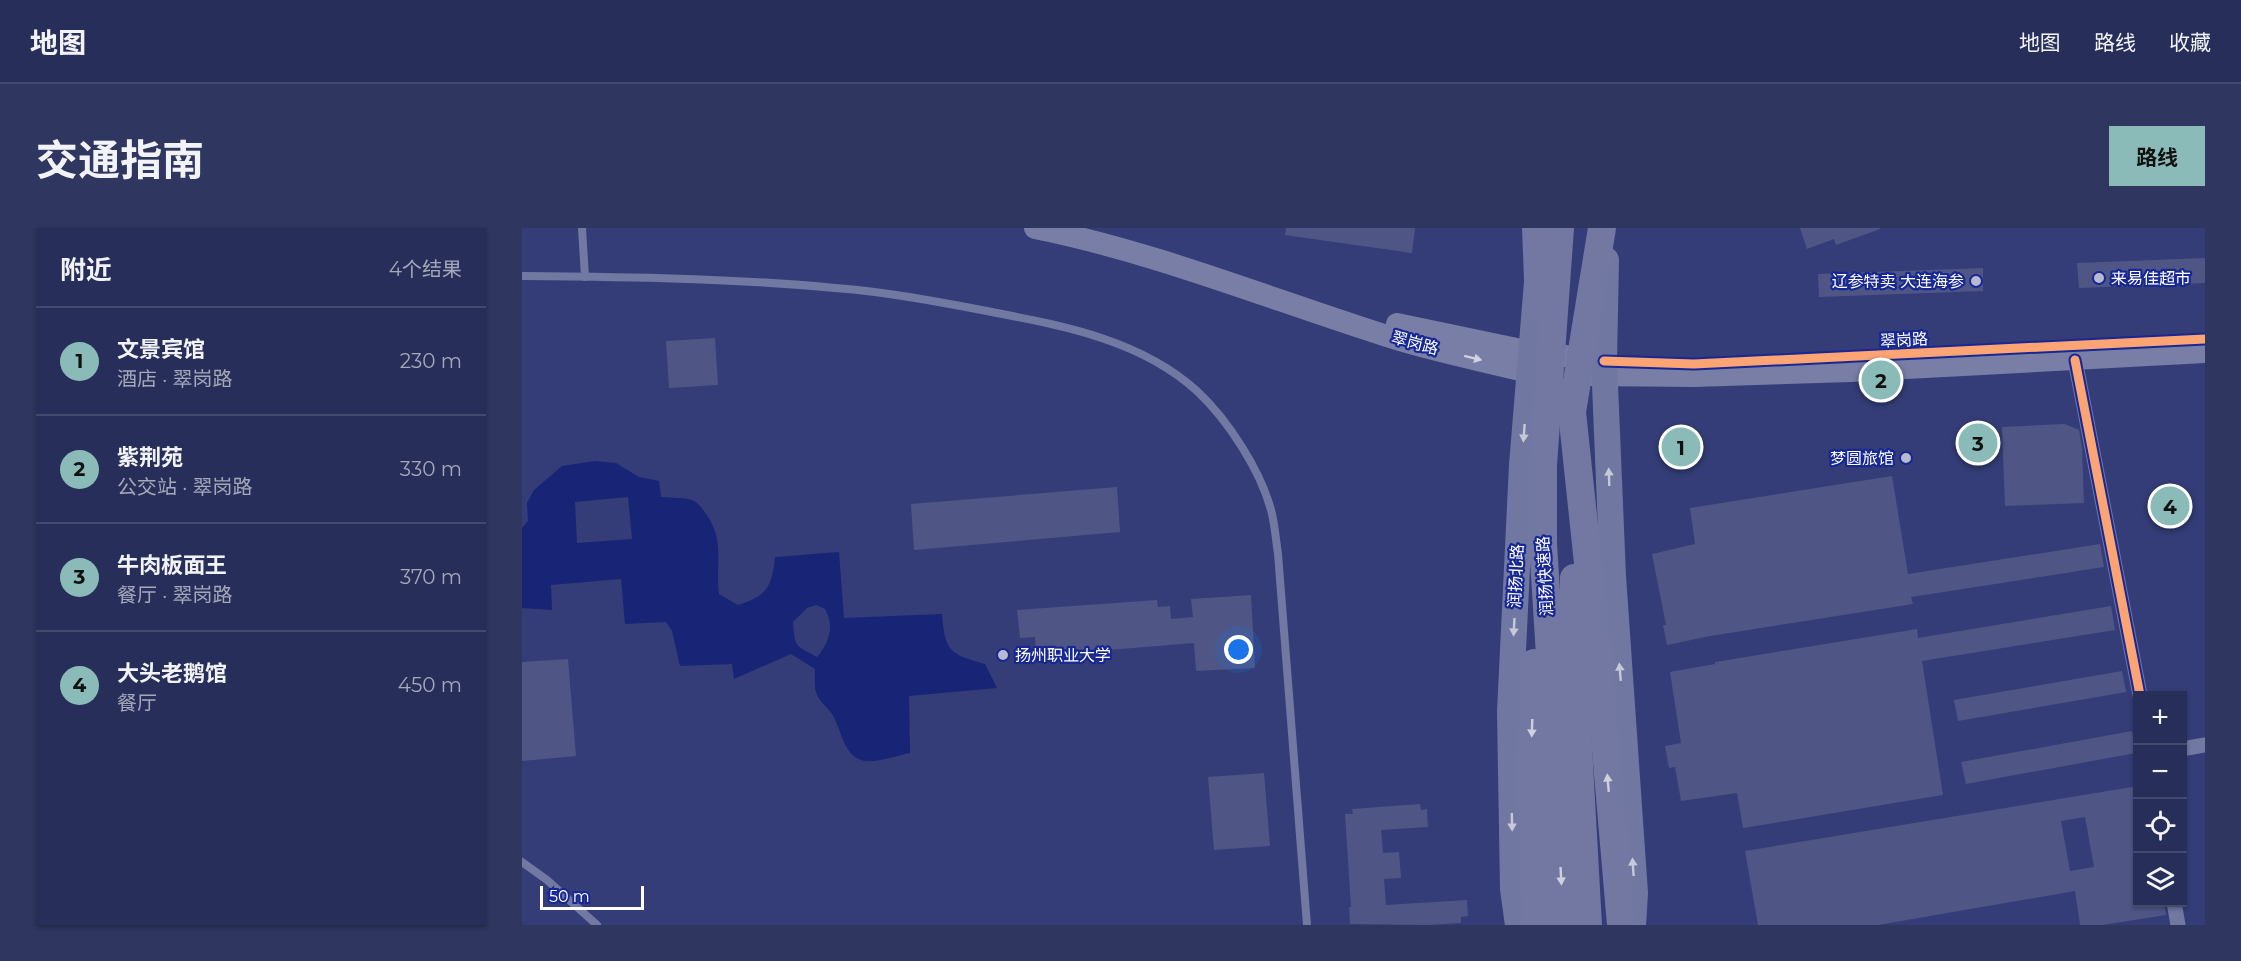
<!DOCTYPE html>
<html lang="zh">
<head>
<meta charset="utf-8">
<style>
  body { margin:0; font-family:Montserrat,"Noto Sans SC",sans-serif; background:#2f365f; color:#f1f3f6 }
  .controls { position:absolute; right:18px; bottom:18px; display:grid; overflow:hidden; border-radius:0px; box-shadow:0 2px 4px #0004 }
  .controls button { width:54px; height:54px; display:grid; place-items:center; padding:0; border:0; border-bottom:2px solid #434a6f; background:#272e59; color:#f1f3f6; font:30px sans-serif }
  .scale { position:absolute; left:18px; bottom:15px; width:104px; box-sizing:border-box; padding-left:6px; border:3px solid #fff; border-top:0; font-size:16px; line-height:21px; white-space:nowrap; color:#fff; -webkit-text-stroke:4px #172894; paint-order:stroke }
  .you { position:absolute; left:717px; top:422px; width:21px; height:21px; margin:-15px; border:4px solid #fff; border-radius:50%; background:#1a73e8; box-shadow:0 0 0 9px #1a73e833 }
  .badge { display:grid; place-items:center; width:39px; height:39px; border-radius:50%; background:#8bbbb9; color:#111; font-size:20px; font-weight:700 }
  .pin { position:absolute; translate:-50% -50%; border:3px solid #fff; box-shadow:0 2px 6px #0006 }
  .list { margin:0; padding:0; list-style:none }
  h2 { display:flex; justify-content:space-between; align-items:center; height:78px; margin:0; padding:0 24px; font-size:26px }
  h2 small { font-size:20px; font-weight:400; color:#a4a8ba }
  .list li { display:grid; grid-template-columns:39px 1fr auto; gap:18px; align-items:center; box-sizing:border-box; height:108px; padding:0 24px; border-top:2px solid #434a6f }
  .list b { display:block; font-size:22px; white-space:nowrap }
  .list p { margin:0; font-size:20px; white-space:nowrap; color:#a4a8ba }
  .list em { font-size:20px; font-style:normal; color:#a4a8ba }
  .icon { flex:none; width:33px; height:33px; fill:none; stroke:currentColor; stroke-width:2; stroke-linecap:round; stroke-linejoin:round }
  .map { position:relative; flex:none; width:1683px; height:697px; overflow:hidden; border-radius:0px }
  header { display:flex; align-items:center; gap:36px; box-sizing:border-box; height:84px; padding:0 30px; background:#272e59; border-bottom:2px solid #434a6f }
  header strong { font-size:28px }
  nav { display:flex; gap:33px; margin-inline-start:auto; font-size:21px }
  .intro { display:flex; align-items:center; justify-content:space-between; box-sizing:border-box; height:144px; padding:0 36px }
  h1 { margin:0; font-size:42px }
  .button { padding:15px 27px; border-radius:0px; background:#8bbbb9; color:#111; font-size:21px; font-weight:700 }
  main { display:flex; gap:36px; padding:0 36px }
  aside { flex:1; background:#272e59; border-radius:0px; box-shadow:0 2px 4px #0004 }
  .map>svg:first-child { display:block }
  .water { fill:#182476; fill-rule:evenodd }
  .building { fill:#4f5685; fill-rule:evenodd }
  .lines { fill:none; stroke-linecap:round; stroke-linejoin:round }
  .lane { stroke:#7178a2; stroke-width:8 }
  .street { stroke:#7178a2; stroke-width:15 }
  .secondary { stroke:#787ea6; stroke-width:22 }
  .primary { stroke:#7078a2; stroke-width:26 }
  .highway { stroke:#7278a2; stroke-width:28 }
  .cycleway-casing { stroke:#172894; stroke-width:13 }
  .cycleway { stroke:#fda474; stroke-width:9 }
  .oneway { fill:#d0d2e0 }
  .oneway2 { fill:#c6c9da }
  .oneway3 { fill:#ced0de }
  .poi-dot { fill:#b8bbcf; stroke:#172894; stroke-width:2 }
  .labels { text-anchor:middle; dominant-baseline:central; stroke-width:4.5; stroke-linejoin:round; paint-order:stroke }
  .poi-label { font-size:16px; fill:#fff; stroke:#172894; text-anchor:start }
  .street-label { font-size:16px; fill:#fff; stroke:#172894 }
</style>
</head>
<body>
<header>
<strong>地图</strong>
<nav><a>地图</a><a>路线</a><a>收藏</a></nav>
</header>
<div class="intro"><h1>交通指南</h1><a class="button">路线</a></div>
<main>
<aside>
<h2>附近<small>4个结果</small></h2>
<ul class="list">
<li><span class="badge">1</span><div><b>文景宾馆</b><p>酒店 · 翠岗路</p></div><em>230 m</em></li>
<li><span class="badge">2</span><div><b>紫荆苑</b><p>公交站 · 翠岗路</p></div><em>330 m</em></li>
<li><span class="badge">3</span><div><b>牛肉板面王</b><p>餐厅 · 翠岗路</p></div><em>370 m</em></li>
<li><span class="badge">4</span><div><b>大头老鹅馆</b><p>餐厅</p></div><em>450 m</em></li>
</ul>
</aside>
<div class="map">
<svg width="1683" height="697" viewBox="0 0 1683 697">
  <rect width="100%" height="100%" fill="#343d77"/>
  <path class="water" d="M73 233 94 235 117 249 137 253 139 269C149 270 163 269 172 273 176 275 180 280 182 283 204 312 193 333 197 366L216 377C245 368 250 359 253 329L317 324 322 390 420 386C423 423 427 426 463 436L475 460 387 468 388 525C378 527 353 535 343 533 321 529 320 502 310 486 306 480 296 472 294 464 292 457 293 448 293 441L269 426 212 451 210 436 158 438 150 403 144 394 103 396 99 351 29 357 30 382 0 380V300L6 293 5 275 12 262 40 238ZM106 269 110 311 55 315 53 274ZM294 377 303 381C313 398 307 415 295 429 273 417 273 420 271 394L285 380Z"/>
  <g class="building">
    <polygon points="764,0 893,0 890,25 763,7"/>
    <polygon points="1278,0 1358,0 1358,1 1314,17 1312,11 1285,21"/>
    <polygon points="1683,30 1683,55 1557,60 1555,35"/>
    <polygon points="1461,40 1461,63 1297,69 1296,46"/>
    <polygon points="193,110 196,157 147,160 144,113"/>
    <polygon points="1543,196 1557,202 1560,221 1562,275 1483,278 1480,199"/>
    <polygon points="1370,248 1386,346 1578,316 1582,339 1389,369 1391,376 1188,408 1145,417 1141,397 1144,397 1130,326 1173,316 1168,280"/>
    <polygon points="595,259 598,304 392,322 389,276"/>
    <polygon points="729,367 733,440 674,443 672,415 514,428 513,409 498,410 495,382 635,372 636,379 648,378 649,391 671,389 669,371"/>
    <polygon points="1589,378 1593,402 1400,433 1421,567 1221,600 1215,565 1159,573 1153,539 1147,540 1143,518 1159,515 1148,444 1193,436 1193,434 1395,401 1396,410"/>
    <polygon points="46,431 54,528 0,533 0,434"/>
    <polygon points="1600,443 1604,464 1436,493 1432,472"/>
    <polygon points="1610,503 1614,525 1444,556 1439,534"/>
    <polygon points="742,545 748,618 692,622 686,549"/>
    <path d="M1616 558V675H1642L1644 687 1580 697H1558L1553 663 1356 697H1236L1223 623ZM1563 589 1572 639 1548 643 1539 593Z"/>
    <polygon points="898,576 899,582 905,581 906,599 859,602 861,625 877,624 879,650 862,651 864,677 945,672 946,688 939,689 939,695 906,697 828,696 827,679 829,679 823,586 831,586 830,581"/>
  </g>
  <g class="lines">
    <g class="lane">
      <polyline points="60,0 63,49"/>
      <path d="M0 48C104 49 209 50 313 60 366 64 418 74 470 84 542 98 619 112 675 163 706 192 740 244 750 286 753 299 754 313 756 326L785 697"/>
      <polyline points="0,634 25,652 75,697"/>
    </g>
    <g class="street">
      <polyline points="1553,132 1618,467"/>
      <polyline points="1660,521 1683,517"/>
      <polyline points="1652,674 1656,697"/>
    </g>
    <g class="secondary">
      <path d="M513 0C633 24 748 71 865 108 911 123 959 132 1006 144L1025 145"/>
      <polyline points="875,96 1009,124 1076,132"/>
      <polyline points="1066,147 1172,148 1329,143 1683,124"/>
    </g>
    <g class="primary">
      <polyline points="1084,32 1082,133 1091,348 1113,665 1111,697"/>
      <polyline points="996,697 991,661 988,484 1000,237 1015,54"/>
    </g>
    <g class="highway">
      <polyline points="1014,0 1017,76"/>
      <polyline points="1038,0 1021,237 1021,316 1029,443 1041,697"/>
      <polyline points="1080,0 1050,184 1076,429 1099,697"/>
      <polyline points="1052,350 1051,429 1066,697"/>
      <polyline points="1012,435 1008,558 1015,697"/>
    </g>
    <defs>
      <g id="cycleway">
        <polyline points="1553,132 1618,467"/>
        <polyline points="1082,133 1172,136 1683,111"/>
      </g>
    </defs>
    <use href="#cycleway" class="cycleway-casing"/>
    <use href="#cycleway" class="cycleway"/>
  </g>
  <defs><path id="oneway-solid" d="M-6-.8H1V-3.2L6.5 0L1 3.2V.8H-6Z" transform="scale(1.5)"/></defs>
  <use class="oneway" href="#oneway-solid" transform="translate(951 130) rotate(14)"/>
  <g class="oneway2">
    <use href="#oneway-solid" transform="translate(1002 205) rotate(94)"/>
    <use href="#oneway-solid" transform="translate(1087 249) rotate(-92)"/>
    <use href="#oneway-solid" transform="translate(992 399) rotate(93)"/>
    <use href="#oneway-solid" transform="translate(1098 444) rotate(-95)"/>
    <use href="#oneway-solid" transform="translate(990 594) rotate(89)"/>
    <use href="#oneway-solid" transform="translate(1111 639) rotate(-94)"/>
  </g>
  <g class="oneway3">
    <use href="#oneway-solid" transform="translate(1010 500) rotate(92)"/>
    <use href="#oneway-solid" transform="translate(1086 555) rotate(-95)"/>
    <use href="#oneway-solid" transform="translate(1039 648) rotate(87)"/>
  </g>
  <g class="poi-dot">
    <circle cx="1577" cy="50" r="6"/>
    <circle cx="1454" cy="53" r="6"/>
    <circle cx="1384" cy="230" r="6"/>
    <circle cx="481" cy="427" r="6"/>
  </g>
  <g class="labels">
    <g class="poi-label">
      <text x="1589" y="50">来易佳超市</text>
      <text x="1442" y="53" text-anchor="end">辽参特卖 大连海参</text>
      <text x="1372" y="230" text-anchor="end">梦圆旅馆</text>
      <text x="493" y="427">扬州职业大学</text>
    </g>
    <g class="street-label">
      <text transform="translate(1382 112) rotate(-3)">翠岗路</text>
      <text transform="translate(893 115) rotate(15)">翠岗路</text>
      <text transform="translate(994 348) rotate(-87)">润扬北路</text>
      <text transform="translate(1023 348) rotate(-93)">润扬快速路</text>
    </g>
  </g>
</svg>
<div class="controls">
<button>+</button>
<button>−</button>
<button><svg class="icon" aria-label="locate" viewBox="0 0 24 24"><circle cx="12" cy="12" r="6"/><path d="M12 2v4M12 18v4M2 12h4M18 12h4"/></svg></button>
<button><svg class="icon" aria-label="layers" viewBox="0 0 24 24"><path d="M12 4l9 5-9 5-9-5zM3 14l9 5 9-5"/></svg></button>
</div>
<div class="scale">50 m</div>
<div class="you"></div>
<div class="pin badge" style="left:1159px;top:219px">1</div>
<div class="pin badge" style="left:1359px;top:152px">2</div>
<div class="pin badge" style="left:1456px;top:215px">3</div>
<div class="pin badge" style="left:1648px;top:278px">4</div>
</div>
</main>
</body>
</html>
